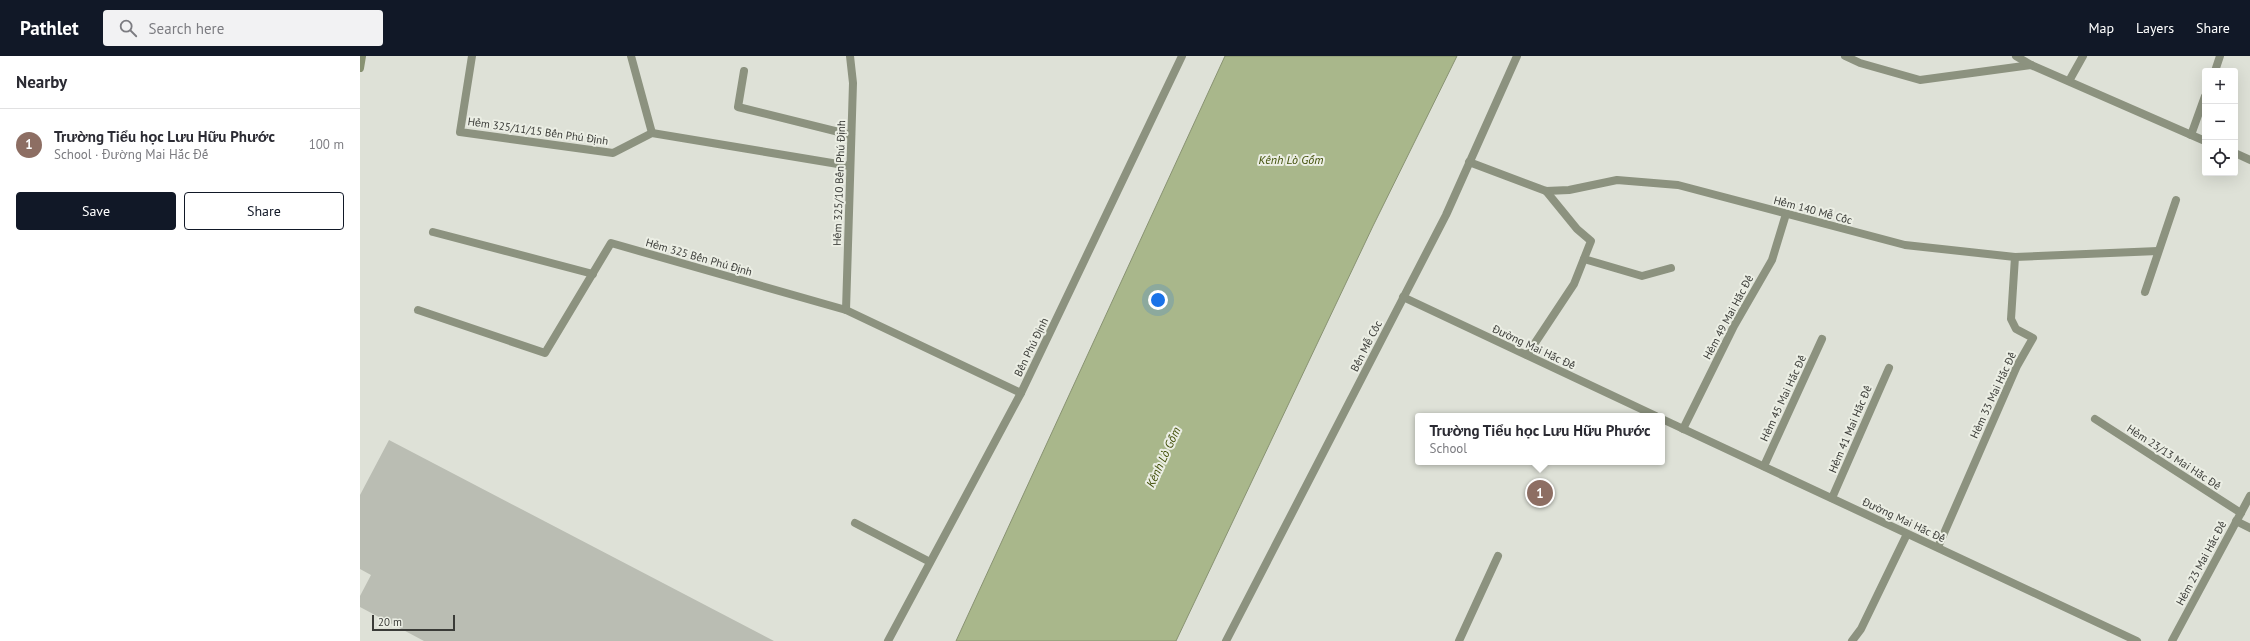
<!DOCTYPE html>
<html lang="en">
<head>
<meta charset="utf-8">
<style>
  body { margin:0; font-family:"PT Sans",sans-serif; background:#f2f2f3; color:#2b2b33 }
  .controls { position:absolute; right:12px; top:12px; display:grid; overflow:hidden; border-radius:4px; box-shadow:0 4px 16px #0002 }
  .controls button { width:36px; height:36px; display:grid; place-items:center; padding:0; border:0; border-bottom:1px solid #e1e1e2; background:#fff; color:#2b2b33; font:20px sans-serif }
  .scale { position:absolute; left:12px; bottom:10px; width:83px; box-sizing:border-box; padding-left:4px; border:2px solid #3a3b37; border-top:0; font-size:11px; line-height:14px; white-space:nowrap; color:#3a3b37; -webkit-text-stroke:3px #ebeee4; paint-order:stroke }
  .you { position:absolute; left:798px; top:244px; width:14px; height:14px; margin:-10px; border:3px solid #fff; border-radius:50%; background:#1a73e8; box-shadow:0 0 0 6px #1a73e833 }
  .badge { display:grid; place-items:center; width:26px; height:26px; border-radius:50%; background:#111827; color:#fff; font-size:13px; font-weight:700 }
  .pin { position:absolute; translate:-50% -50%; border:2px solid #fff; box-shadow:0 1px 4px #0006 }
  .popup { position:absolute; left:1055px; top:357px; width:250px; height:52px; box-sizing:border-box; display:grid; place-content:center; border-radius:4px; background:#fff; filter:drop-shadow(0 1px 3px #0005); font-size:13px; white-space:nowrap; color:#7c7c81 }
  .popup b { font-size:15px; color:#2b2b33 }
  .popup::after { content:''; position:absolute; left:50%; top:100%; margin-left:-8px; border:8px solid transparent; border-top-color:#fff }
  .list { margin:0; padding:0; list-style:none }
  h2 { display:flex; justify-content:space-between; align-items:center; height:52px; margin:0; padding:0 16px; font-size:17px }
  h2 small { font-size:13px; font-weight:400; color:#7c7c81 }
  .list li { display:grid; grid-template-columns:26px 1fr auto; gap:12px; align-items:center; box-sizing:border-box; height:72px; padding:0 16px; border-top:1px solid #e1e1e2 }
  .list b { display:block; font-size:15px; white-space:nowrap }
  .list p { margin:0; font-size:13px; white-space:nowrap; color:#7c7c81 }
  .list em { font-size:13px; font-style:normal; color:#7c7c81 }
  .actions { display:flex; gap:8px; padding:12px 16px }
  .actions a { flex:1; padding:9px 0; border:1px solid #111827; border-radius:4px; text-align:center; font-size:14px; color:#111827 }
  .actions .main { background:#111827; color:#fff }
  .icon { flex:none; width:22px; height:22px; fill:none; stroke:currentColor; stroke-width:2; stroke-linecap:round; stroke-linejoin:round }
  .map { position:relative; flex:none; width:1890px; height:585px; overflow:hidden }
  header { display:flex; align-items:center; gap:24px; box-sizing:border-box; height:56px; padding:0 20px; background:#111827; color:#fff }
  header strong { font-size:19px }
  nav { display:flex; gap:22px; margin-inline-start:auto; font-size:14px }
  .search { width:280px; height:36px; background:#f2f2f3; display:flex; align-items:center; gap:10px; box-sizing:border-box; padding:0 14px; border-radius:4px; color:#7c7c81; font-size:15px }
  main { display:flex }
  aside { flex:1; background:#fff }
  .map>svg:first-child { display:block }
  .water { fill:#a9b78b; stroke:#889272 }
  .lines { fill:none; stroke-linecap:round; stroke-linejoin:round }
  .stream { stroke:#889272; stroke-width:8 }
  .building { fill:#babdb3 }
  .service { stroke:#8c927f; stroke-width:8 }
  .minor { stroke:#8c927f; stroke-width:8 }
  .tertiary { stroke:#8c927f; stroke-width:8 }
  .labels { text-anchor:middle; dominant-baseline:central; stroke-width:4; stroke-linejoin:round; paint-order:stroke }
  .street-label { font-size:11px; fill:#3a3b37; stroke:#ebeee4 }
  .water-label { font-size:12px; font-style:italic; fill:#404f07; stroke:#ebeee4 }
</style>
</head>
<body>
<header>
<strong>Pathlet</strong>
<div class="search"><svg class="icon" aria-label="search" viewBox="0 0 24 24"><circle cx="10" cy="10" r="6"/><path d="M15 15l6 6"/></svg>Search here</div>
<nav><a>Map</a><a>Layers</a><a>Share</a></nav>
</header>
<main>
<aside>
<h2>Nearby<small></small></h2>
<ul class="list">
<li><span class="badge" style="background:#8d6e63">1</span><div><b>Trường Tiểu học Lưu Hữu Phước</b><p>School · Đường Mai Hắc Đế</p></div><em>100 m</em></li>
</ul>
<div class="actions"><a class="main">Save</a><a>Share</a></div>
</aside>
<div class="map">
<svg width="1890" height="585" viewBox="0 0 1890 585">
  <rect width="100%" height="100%" fill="#dee1d7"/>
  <polygon class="water" points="865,0 1097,0 1013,170 816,585 596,585"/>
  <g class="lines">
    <polyline class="stream" points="0,12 2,0"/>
  </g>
  <polygon class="building" points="29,384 414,585 64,585 0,551 0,540 11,519 0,513 0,439"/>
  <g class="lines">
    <g class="service">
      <polyline points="271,0 292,77"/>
      <polyline points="1485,0 1500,7 1560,24 1671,9"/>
      <polyline points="1855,15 1860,0"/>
      <polyline points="1709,25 1723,0"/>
      <polyline points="1831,79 1845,40"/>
      <polyline points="73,176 233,218"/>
      <polyline points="495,467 570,506"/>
      <polyline points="1099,585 1138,500"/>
      <polyline points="1492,585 1501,573 1547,478"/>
    </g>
    <g class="minor">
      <polyline points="112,0 100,76 253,97 292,77 490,110"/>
      <polyline points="1656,0 1671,9 1845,85"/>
      <polyline points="384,15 378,51 491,79"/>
      <polyline points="1875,97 1890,104"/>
      <polyline points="1109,106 1186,135 1209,134 1257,124 1318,129 1545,189 1655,201 1798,195"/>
      <polyline points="1224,203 1282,220 1311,212"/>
      <polyline points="1785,236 1816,144"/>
      <polyline points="1043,241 1296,360"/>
      <polyline points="58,254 185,297 251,187 486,254 661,337"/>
      <polyline points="486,254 493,27 490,0"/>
      <polyline points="1167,299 1214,228 1231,185 1217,173 1186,135"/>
      <polyline points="1302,363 1777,585"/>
      <polyline points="1735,363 1881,457"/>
      <polyline points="1323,373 1374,270 1412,204 1426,158"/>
      <polyline points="1404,410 1462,283"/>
      <polyline points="1472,442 1529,312"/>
      <polyline points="1876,465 1890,472"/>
      <polyline points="1578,491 1657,310 1673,282 1656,273 1651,263 1655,201"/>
      <polyline points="1812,585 1890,440"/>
    </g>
    <g class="tertiary">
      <polyline points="528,585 661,337 822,0"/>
      <polyline points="866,585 1086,159 1157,0"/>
    </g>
  </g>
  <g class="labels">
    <g class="street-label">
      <text transform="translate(178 75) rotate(8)">Hẻm 325/11/15 Bến Phú Định</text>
      <text transform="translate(479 127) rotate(-88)">Hẻm 325/10 Bến Phú Định</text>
      <text transform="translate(1453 154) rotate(15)">Hẻm 140 Mễ Cốc</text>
      <text transform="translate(339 201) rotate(16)">Hẻm 325 Bến Phú Định</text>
      <text transform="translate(1368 261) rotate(-62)">Hẻm 49 Mai Hắc Đế</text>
      <text transform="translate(1006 290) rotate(-63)">Bến Mễ Cốc</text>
      <text transform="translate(671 291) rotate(-64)">Bến Phú Định</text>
      <text transform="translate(1174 291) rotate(25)">Đường Mai Hắc Đế</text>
      <text transform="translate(1633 339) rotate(-65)">Hẻm 33 Mai Hắc Đế</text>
      <text transform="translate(1423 342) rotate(-65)">Hẻm 45 Mai Hắc Đế</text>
      <text transform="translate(1490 373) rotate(-67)">Hẻm 41 Mai Hắc Đế</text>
      <text transform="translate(1814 401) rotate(33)">Hẻm 23/13 Mai Hắc Đế</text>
      <text transform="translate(1544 464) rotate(25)">Đường Mai Hắc Đế</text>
      <text transform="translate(1841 507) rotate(-62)">Hẻm 23 Mai Hắc Đế</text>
    </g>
    <g class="water-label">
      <text x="931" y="103">Kênh Lò Gốm</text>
      <text transform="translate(803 401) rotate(-65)">Kênh Lò Gốm</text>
    </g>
  </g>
</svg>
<div class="controls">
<button>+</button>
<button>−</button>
<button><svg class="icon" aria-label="locate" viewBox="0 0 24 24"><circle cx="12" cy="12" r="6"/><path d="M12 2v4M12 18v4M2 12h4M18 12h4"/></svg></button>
</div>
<div class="scale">20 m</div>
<div class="you"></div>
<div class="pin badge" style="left:1180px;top:437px;background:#8d6e63">1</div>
<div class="popup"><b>Trường Tiểu học Lưu Hữu Phước</b>School</div>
</div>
</main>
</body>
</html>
